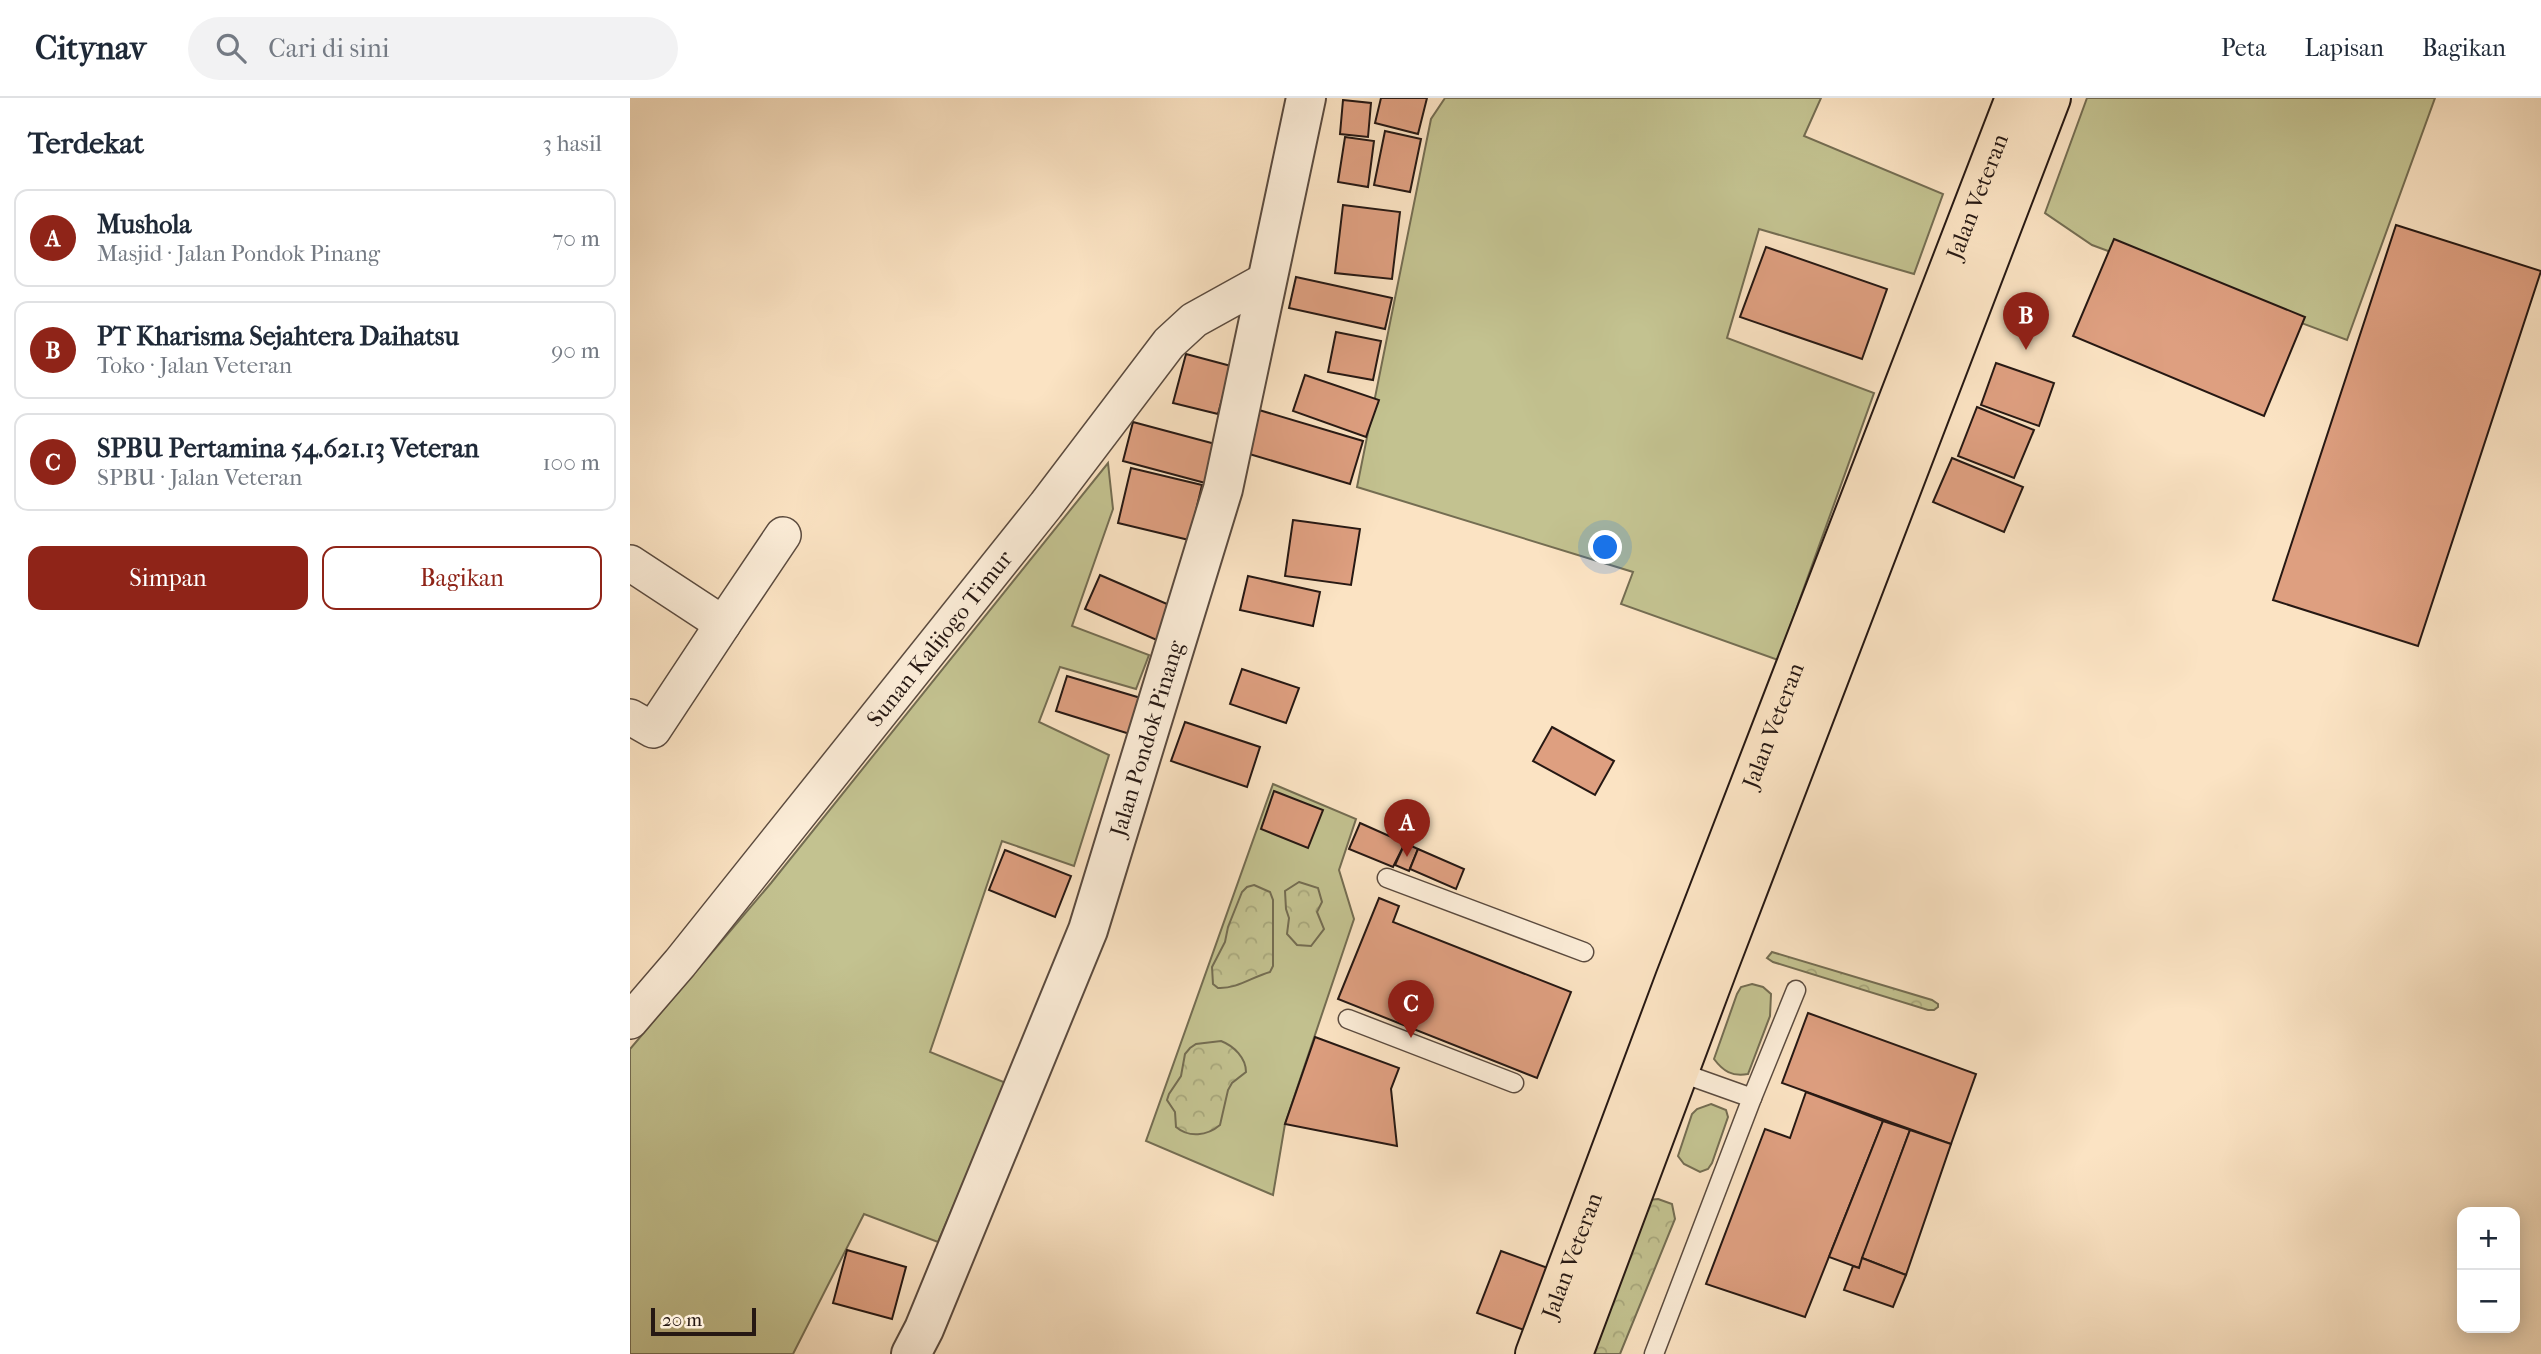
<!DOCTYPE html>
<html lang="id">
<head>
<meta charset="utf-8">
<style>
  body { margin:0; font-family:"IM FELL French Canon",serif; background:#f2f2f3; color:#1f2937 }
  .controls { position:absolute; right:21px; bottom:21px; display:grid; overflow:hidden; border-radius:14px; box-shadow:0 4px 18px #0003 }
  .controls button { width:63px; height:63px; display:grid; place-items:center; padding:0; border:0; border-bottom:2px solid #e0e1e3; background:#fff; color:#1f2937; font:35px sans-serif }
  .scale { position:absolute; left:21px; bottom:18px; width:105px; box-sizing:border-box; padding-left:7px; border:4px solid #261813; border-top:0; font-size:19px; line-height:24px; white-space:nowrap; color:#261813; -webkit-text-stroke:5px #fcedd8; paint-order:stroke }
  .you { position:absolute; left:976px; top:450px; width:24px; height:24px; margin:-18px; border:5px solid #fff; border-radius:50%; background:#1a73e8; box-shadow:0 0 0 10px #1a73e833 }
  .badge { display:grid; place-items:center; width:46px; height:46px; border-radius:50%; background:#8f2418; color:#fff; font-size:23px; font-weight:700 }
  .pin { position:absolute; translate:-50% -58px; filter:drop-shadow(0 2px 4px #0008) }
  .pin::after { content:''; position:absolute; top:37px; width:24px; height:21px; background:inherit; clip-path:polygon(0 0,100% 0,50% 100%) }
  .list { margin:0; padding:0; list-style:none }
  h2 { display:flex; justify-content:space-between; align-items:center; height:91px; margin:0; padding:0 28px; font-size:30px }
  h2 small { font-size:23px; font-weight:400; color:#747a83 }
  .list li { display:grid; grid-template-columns:46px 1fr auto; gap:21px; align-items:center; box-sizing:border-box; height:98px; margin:0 14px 14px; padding:0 14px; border:2px solid #e0e1e3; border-radius:14px }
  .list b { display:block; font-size:26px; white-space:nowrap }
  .list p { margin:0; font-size:23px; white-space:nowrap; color:#747a83 }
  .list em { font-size:23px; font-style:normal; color:#747a83 }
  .actions { display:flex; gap:14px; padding:21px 28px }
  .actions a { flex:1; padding:16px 0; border:2px solid #8f2418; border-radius:14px; text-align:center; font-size:24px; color:#8f2418 }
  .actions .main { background:#8f2418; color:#fff }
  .icon { flex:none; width:38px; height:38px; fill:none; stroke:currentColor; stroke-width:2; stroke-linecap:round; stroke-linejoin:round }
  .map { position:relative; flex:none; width:1911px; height:1256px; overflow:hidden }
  header { display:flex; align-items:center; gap:42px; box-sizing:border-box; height:98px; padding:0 35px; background:#fff; border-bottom:2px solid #e0e1e3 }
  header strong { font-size:33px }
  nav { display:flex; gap:38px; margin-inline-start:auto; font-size:24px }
  .search { width:490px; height:63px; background:#f2f2f3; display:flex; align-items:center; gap:18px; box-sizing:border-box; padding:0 24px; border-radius:38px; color:#747a83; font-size:26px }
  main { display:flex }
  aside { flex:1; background:#fff }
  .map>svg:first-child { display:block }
  .grass { fill:#c3c290; stroke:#746d52; stroke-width:2 }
  .forest { fill:url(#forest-crowns); stroke:#746d52; stroke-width:2 }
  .building { fill:#de9f80; stroke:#261813; stroke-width:2 }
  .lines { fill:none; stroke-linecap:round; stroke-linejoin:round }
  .service-casing { stroke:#5b4b3f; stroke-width:21 }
  .minor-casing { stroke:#5b4b3f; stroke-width:38 }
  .tertiary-casing { stroke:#5b4b3f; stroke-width:42 }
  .primary-casing { stroke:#261813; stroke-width:42 }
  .service { stroke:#fcedd8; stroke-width:18 }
  .minor { stroke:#fcedd8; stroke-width:35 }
  .tertiary { stroke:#fcedd8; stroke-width:38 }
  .primary { stroke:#fbe3c3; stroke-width:38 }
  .labels { text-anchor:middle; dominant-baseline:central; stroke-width:5; stroke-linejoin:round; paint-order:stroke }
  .street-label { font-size:23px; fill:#261813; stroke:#fcedd8 }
</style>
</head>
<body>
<header>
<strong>Citynav</strong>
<div class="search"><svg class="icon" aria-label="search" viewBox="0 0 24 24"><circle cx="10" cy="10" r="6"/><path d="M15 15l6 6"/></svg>Cari di sini</div>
<nav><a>Peta</a><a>Lapisan</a><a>Bagikan</a></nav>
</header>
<main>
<aside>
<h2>Terdekat<small>3 hasil</small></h2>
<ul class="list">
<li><span class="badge">A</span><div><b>Mushola</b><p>Masjid · Jalan Pondok Pinang</p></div><em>70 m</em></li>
<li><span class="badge">B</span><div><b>PT Kharisma Sejahtera Daihatsu</b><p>Toko · Jalan Veteran</p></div><em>90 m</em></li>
<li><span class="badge">C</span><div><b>SPBU Pertamina 54.621.13 Veteran</b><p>SPBU · Jalan Veteran</p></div><em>100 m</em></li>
</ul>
<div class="actions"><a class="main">Simpan</a><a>Bagikan</a></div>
</aside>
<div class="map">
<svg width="1911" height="1256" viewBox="0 0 1911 1256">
  <defs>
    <pattern id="forest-crowns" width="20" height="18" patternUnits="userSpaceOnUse" patternTransform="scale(1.75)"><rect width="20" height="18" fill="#c3c290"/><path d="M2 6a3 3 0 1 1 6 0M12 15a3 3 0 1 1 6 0" fill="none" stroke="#a7a67b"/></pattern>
  </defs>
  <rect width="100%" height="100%" fill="#fbe3c3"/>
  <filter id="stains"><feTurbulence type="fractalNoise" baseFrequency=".00286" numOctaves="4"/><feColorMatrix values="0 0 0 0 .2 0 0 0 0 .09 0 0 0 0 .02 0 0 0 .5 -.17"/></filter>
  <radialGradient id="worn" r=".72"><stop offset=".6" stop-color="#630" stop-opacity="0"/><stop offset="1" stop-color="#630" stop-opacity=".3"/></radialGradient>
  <g class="grass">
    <polygon points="815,0 1191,0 1174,38 1313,96 1284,176 1129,131 1097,240 1244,295 1148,562 991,506 1003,474 727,389 801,21"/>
    <polygon points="1457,0 1805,0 1717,242 1462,147 1415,115"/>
    <polygon points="478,365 483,411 442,528 519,557 506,591 430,569 409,624 479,657 444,768 372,743 300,954 376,985 308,1144 234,1116 163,1256 0,1256 0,951 141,785"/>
    <polygon points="643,686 726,721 709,772 724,821 655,1026 643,1097 516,1043"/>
    <path d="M1122 886 1133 889 1141 896 1140 918 1118 976C1102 979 1093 973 1084 961L1107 896 1111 889Z"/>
    <polygon points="1081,1006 1096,1012 1098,1019 1082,1065 1078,1071 1070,1074 1054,1066 1048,1058 1062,1016 1067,1011"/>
  </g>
  <g class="forest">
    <polygon points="669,784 688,790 692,804 687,814 694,831 681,848 667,847 657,836 659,820 656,811 655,793"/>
    <path d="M624 787 640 794 643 802V868L640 874C622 879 607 891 588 890L583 886 582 869 595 844 598 829 612 794 617 789Z"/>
    <polygon points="1142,854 1302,902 1308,906 1308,909 1304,912 1298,912 1143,864 1137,860"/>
    <path d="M591 943C604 948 616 960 616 974L602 985 598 992 590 1027C577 1038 559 1040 546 1029L545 1014 537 1002 539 996 551 978 555 956 560 950 566 946Z"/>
    <polygon points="1028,1101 1042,1106 1045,1121 990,1256 952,1256 1018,1102"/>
  </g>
  <g class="building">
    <polygon points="751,0 797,0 788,36 745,25"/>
    <polygon points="713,2 741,5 738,39 710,36"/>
    <polygon points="755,33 791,41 780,94 744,87"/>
    <polygon points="715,39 744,43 738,89 708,84"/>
    <polygon points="713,107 770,114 762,181 705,175"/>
    <polygon points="1766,127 1911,173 1788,548 1643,502"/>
    <polygon points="1484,141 1675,219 1634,318 1443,238"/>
    <polygon points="1136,149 1257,191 1232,261 1110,219"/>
    <polygon points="666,179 762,200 755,231 659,210"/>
    <polygon points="706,234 751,243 743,282 698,274"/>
    <polygon points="556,256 601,268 588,316 543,305"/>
    <polygon points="1366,265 1424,285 1409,328 1351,307"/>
    <polygon points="675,277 749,302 736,339 663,313"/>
    <polygon points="1347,309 1404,332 1384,380 1328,358"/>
    <polygon points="629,312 733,343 720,386 616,355"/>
    <polygon points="503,324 589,347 579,386 493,363"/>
    <polygon points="1322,360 1393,389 1374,434 1303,404"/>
    <polygon points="501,370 572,387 559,442 488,425"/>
    <polygon points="663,422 730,431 721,487 655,478"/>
    <polygon points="470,477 544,509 529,543 455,511"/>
    <polygon points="618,478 690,494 683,528 610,512"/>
    <polygon points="612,571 669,590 656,625 600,606"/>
    <polygon points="437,578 514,601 503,637 426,613"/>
    <polygon points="555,624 630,649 617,689 541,663"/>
    <polygon points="922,629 984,663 965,697 903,663"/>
    <polygon points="644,693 693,712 678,750 631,731"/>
    <polygon points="730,725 775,745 763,769 719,751"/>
    <polygon points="775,745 788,751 779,773 765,767"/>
    <polygon points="788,751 834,771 826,791 780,771"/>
    <polygon points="375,752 441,778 425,819 359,792"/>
    <polygon points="749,800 769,808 763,824 941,894 907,980 708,901"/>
    <polygon points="1178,915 1346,976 1321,1046 1152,985"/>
    <polygon points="685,939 769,970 761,991 767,1048 655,1026"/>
    <polygon points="1176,994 1253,1023 1175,1219 1076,1186 1135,1031 1160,1040"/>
    <polygon points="1253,1023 1280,1032 1229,1170 1199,1159"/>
    <polygon points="1280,1032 1321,1046 1276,1177 1232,1160"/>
    <polygon points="217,1152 276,1169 262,1221 203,1205"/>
    <polygon points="871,1153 918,1170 894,1232 847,1215"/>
    <polygon points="1232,1160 1276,1177 1263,1209 1214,1192 1223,1168 1229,1170"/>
  </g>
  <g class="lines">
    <defs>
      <g id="service">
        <polyline points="757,780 954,854"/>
        <polyline points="718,921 884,985"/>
        <polyline points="1049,974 1122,1000 1166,892"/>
        <polyline points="1024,1256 1122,1000"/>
      </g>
      <g id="minor">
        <polyline points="0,465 93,526 153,437"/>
        <polyline points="0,619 23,632 93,526"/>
        <path id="s1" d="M0 923 50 865 416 407 539 245 564 222 638 181"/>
      </g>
      <g id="tertiary">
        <path id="s2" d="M281 1256 294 1231 458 832 593 391 676 0"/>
      </g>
      <g id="primary">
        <path id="s3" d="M905 1256 1045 881 1385 0"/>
        <polyline points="943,1256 1088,869 1421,0"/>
      </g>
    </defs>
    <use href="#service" class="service-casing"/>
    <use href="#minor" class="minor-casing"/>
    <use href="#tertiary" class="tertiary-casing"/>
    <use href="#primary" class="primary-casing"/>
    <use href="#service" class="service"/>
    <use href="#minor" class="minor"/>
    <use href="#tertiary" class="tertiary"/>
    <use href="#primary" class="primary"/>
  </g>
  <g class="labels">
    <g class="street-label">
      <text stroke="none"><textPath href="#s3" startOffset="1239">Jalan Veteran</textPath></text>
      <text stroke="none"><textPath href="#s1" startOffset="492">Sunan Kalijogo Timur</textPath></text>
      <text stroke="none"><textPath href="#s3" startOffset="672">Jalan Veteran</textPath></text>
      <text stroke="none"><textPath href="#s2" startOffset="660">Jalan Pondok Pinang</textPath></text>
      <text stroke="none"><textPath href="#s3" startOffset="105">Jalan Veteran</textPath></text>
    </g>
  </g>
  <rect width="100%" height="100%" filter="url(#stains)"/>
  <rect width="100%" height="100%" fill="url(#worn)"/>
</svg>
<div class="controls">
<button>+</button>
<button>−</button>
</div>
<div class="scale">20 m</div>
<div class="you"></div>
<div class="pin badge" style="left:777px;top:759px">A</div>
<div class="pin badge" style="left:1396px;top:252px">B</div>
<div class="pin badge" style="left:781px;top:940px">C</div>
</div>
</main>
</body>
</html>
